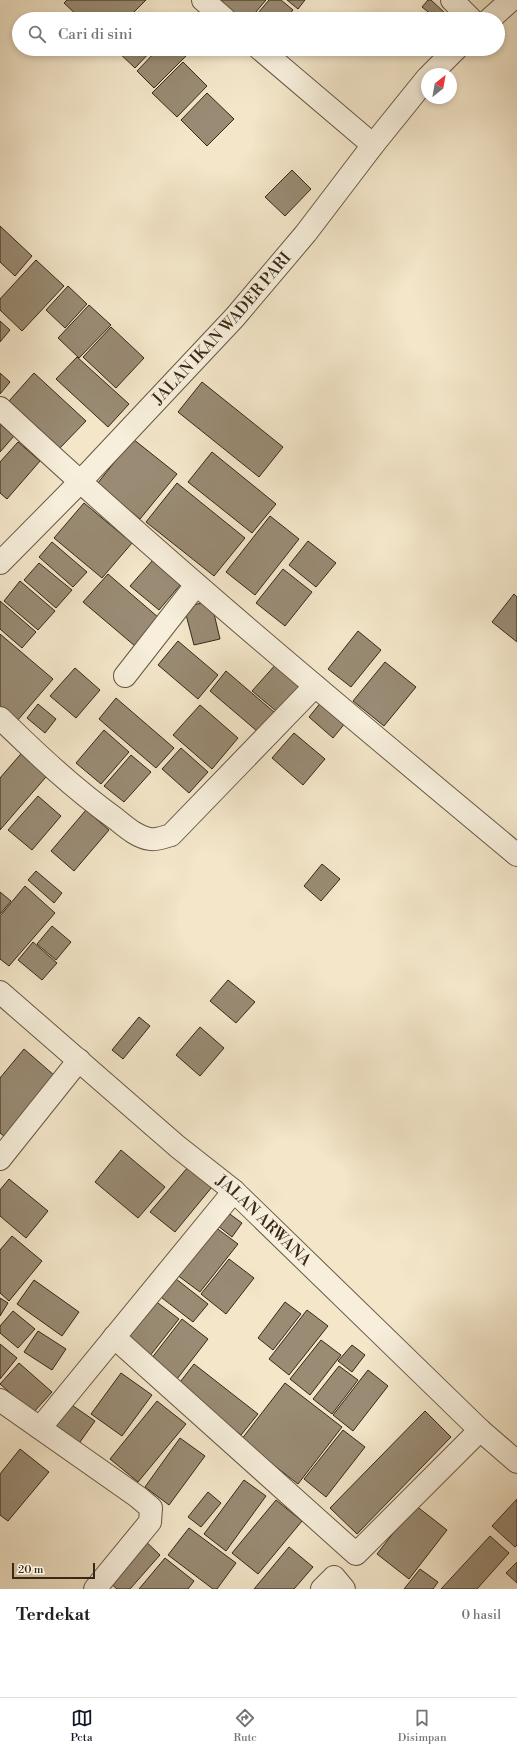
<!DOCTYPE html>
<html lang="id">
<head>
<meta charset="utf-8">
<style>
  body { margin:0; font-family:"Libre Bodoni",serif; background:#f6f6f6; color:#202124 }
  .compass { position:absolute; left:421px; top:68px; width:36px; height:36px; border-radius:50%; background:#fff; box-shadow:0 2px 6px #0003; rotate:31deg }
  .scale { position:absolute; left:12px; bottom:10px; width:83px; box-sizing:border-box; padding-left:4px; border:2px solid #372817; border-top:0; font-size:11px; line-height:14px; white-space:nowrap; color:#372817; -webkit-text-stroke:3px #f7efdc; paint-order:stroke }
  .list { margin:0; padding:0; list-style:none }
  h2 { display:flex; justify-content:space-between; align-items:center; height:52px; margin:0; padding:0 16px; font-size:17px }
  h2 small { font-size:13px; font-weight:400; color:#757577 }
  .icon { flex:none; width:22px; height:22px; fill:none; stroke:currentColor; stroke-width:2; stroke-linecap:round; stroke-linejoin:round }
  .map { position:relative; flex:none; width:517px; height:1589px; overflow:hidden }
  .search { position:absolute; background:#fff; box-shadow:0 2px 6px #0003; left:12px; right:12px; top:12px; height:44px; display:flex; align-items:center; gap:10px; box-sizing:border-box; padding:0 14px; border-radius:22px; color:#757577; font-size:15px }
  .sheet { height:108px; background:#fff }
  nav { display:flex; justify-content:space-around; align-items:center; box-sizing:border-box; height:56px; border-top:1px solid #e0e0e0; background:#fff; font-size:11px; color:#757577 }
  nav a { display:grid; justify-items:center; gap:2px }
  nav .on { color:#111827 }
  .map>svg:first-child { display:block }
  .building { fill:#998b74; stroke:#372817 }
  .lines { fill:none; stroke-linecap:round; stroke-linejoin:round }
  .minor-casing { stroke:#665844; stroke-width:24 }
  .minor { stroke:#f7efdc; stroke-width:22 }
  .labels { text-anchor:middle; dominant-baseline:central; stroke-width:3; stroke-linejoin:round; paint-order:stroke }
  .street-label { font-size:16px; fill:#372817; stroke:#f7efdc }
</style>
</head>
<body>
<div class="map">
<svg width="517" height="1589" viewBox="0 0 517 1589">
  <rect width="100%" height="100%" fill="#f3e6c9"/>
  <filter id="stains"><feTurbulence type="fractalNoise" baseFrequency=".005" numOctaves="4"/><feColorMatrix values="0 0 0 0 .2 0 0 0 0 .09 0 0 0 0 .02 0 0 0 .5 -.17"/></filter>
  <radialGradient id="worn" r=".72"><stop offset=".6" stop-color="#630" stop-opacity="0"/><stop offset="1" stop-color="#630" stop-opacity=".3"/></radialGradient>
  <g class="building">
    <polygon points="67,0 146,0 127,19 81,19 64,3"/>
    <polygon points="217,0 266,0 250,19 239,19"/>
    <polygon points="269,0 281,0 293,10 285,19 253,19"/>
    <polygon points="287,0 305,0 298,9"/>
    <polygon points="428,0 431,0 446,14 442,19 437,19 422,7"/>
    <polygon points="115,49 153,49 135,68"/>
    <polygon points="158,49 184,49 188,54 154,88 137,71"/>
    <polygon points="183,62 207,86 177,117 152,93"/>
    <polygon points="207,93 234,119 207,146 181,120"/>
    <polygon points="292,170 311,189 285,216 265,197"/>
    <polygon points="0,226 32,256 15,276 0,262"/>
    <polygon points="36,260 64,286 22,331 0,310 0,299"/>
    <polygon points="68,286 87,304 65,328 46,310"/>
    <polygon points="89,305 111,325 79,358 58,338"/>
    <polygon points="0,321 10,330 0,342"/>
    <polygon points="111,327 144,358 116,388 83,357"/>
    <polygon points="77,357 129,404 108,427 56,379"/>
    <polygon points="0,373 10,382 0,394"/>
    <polygon points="34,373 86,421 60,448 9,401"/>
    <polygon points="202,382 283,447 259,477 178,412"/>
    <polygon points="0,424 14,436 0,452"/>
    <polygon points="133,439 177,474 140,519 97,484"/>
    <polygon points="18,442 40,461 7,499 0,493 0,462"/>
    <polygon points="212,452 276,504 252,533 188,482"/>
    <polygon points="177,483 245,538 214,576 146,522"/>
    <polygon points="84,503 132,543 102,578 54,538"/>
    <polygon points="270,516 299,539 255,595 226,572"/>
    <polygon points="308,541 336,563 316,587 289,565"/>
    <polygon points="52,542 87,572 73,587 39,557"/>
    <polygon points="153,560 181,584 159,610 130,586"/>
    <polygon points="39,563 72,590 56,608 24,580"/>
    <polygon points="283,569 312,592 285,626 256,603"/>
    <polygon points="108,574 159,618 135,646 83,602"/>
    <polygon points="20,581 55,611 38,630 4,601"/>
    <polygon points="514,594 517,597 517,642 492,622"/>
    <polygon points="0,601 36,632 22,648 0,629"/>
    <polygon points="211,601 220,639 194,645 184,607"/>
    <polygon points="358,631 381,650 351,687 328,669"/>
    <polygon points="0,634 53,679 17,721 0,707"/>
    <polygon points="178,641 218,675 198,699 158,665"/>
    <polygon points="385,662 416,687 384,726 353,701"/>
    <polygon points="277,663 306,688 282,716 252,691"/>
    <polygon points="75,668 100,690 76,718 50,696"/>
    <polygon points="226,671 281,718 264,737 210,691"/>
    <polygon points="116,698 174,748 156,768 99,719"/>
    <polygon points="322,701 346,722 333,738 309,717"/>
    <polygon points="38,704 56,719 45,733 27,718"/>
    <polygon points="200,705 238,738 212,769 173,735"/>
    <polygon points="104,730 129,752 101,784 76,763"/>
    <polygon points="294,733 325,759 303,785 272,758"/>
    <polygon points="26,748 52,770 0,830 0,778"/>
    <polygon points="181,748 208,772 189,793 162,769"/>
    <polygon points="131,755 151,772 124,802 104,786"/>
    <polygon points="38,796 61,816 32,850 8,830"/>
    <polygon points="86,810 109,830 74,871 51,851"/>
    <polygon points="322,864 340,879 321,901 304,886"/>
    <polygon points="36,871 62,893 54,903 28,880"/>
    <polygon points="25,886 55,913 9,966 0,959 0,916"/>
    <polygon points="0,892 11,901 0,914"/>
    <polygon points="52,926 71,942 56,960 37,944"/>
    <polygon points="33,942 57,963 42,980 18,960"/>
    <polygon points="228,980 255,1002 236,1023 210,1001"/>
    <polygon points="139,1017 150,1026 123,1059 112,1050"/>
    <polygon points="200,1027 224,1048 200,1076 176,1055"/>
    <polygon points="24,1049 55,1076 4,1136 0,1133 0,1078"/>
    <polygon points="121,1150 165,1187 138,1218 95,1182"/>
    <polygon points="188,1167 212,1187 175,1232 150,1212"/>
    <polygon points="9,1179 48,1211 26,1238 0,1216 0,1190"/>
    <polygon points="223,1209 242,1223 232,1237 213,1222"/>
    <polygon points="211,1224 238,1244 200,1292 173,1272"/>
    <polygon points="12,1236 42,1261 9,1301 0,1293 0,1250"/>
    <polygon points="229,1259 254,1278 226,1314 201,1294"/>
    <polygon points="171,1275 208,1304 193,1322 157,1294"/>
    <polygon points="34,1280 79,1312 62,1336 17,1304"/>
    <polygon points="0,1298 8,1303 0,1316"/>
    <polygon points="154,1300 179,1319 149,1357 125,1338"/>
    <polygon points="285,1302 301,1314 273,1350 258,1338"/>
    <polygon points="307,1310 328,1326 289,1375 269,1359"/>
    <polygon points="13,1311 35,1329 18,1348 0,1333 0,1326"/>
    <polygon points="182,1319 208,1339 177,1379 151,1359"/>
    <polygon points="38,1331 66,1349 52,1370 24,1352"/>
    <polygon points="321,1340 341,1355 310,1395 290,1379"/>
    <polygon points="0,1344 17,1358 0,1379"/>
    <polygon points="352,1345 365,1355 352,1372 338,1361"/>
    <polygon points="19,1363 52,1392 33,1413 0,1384"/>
    <polygon points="194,1364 258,1414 241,1435 177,1386"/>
    <polygon points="339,1366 358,1380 332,1414 313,1399"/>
    <polygon points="368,1370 388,1386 353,1431 333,1415"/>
    <polygon points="121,1373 152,1395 122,1436 91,1414"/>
    <polygon points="285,1383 342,1427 298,1484 241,1440"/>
    <polygon points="66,1401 95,1421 75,1449 46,1429"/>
    <polygon points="157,1401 186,1424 138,1482 110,1459"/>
    <polygon points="425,1411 451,1437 357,1534 330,1508"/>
    <polygon points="343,1430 365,1447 326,1497 304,1479"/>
    <polygon points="180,1438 205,1456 169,1505 145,1487"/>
    <polygon points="20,1449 49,1472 8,1521 0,1515 0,1474"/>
    <polygon points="244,1480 266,1496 226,1551 204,1534"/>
    <polygon points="208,1492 221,1503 201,1527 188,1517"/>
    <polygon points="517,1499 517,1545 515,1547 492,1526"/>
    <polygon points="276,1500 302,1521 258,1574 232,1553"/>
    <polygon points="415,1505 447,1530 409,1579 377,1554"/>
    <polygon points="189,1528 236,1563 217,1589 213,1589 168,1555"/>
    <polygon points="140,1536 160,1555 130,1589 117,1589 103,1577"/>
    <polygon points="490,1536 509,1553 477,1589 441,1589"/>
    <polygon points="289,1547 313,1567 294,1589 254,1589"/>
    <polygon points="165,1558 194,1581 188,1589 139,1589"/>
    <polygon points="517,1562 517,1583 506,1573"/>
    <polygon points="420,1569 438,1582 433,1589 404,1589"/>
  </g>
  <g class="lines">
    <defs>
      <g id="minor">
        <polyline points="203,0 225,19"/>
        <polyline points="452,0 471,19"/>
        <polyline points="490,19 511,0"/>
        <polyline points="260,49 373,145"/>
        <polyline points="431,74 456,49"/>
        <path d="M0 408C167 564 342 709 517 855"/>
        <path id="s1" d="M0 563 80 482 235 317 306 233 373 145 427 78"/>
        <polyline points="125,676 196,585"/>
        <path d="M0 718C37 754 74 789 116 819 126 827 137 837 150 839 157 840 165 837 171 835L315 686"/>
        <path id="s2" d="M0 992 178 1147 234 1191 480 1430 517 1462"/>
        <polyline points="0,1159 79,1060"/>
        <polyline points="114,1337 356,1554 480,1430"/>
        <polyline points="0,1400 138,1497 151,1508 150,1522 95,1589"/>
        <polyline points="40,1428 234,1191"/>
        <polyline points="322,1589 334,1577 344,1589"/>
      </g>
    </defs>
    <use href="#minor" class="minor-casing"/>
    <use href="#minor" class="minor"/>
  </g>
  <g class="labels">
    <g class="street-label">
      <text stroke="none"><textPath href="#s1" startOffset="323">JALAN IKAN WADER PARI</textPath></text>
      <text stroke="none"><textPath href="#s2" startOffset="349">JALAN ARWANA</textPath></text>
    </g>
  </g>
  <rect width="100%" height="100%" filter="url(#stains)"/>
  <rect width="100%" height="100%" fill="url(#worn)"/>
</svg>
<svg class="compass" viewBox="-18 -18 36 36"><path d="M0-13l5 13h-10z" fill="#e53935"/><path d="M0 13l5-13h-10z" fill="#757577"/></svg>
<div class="scale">20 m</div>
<div class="search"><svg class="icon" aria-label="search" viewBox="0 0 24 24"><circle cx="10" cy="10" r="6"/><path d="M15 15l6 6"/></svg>Cari di sini</div>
</div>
<section class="sheet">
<h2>Terdekat<small>0 hasil</small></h2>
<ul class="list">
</ul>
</section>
<nav>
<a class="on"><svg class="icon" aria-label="map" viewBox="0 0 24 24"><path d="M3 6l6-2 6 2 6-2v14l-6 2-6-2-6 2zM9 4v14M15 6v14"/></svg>Peta</a>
<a><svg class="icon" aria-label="directions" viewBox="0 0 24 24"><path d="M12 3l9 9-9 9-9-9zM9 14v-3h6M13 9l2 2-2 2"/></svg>Rute</a>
<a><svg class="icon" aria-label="saved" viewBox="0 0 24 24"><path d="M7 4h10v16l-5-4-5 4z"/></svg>Disimpan</a>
</nav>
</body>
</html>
